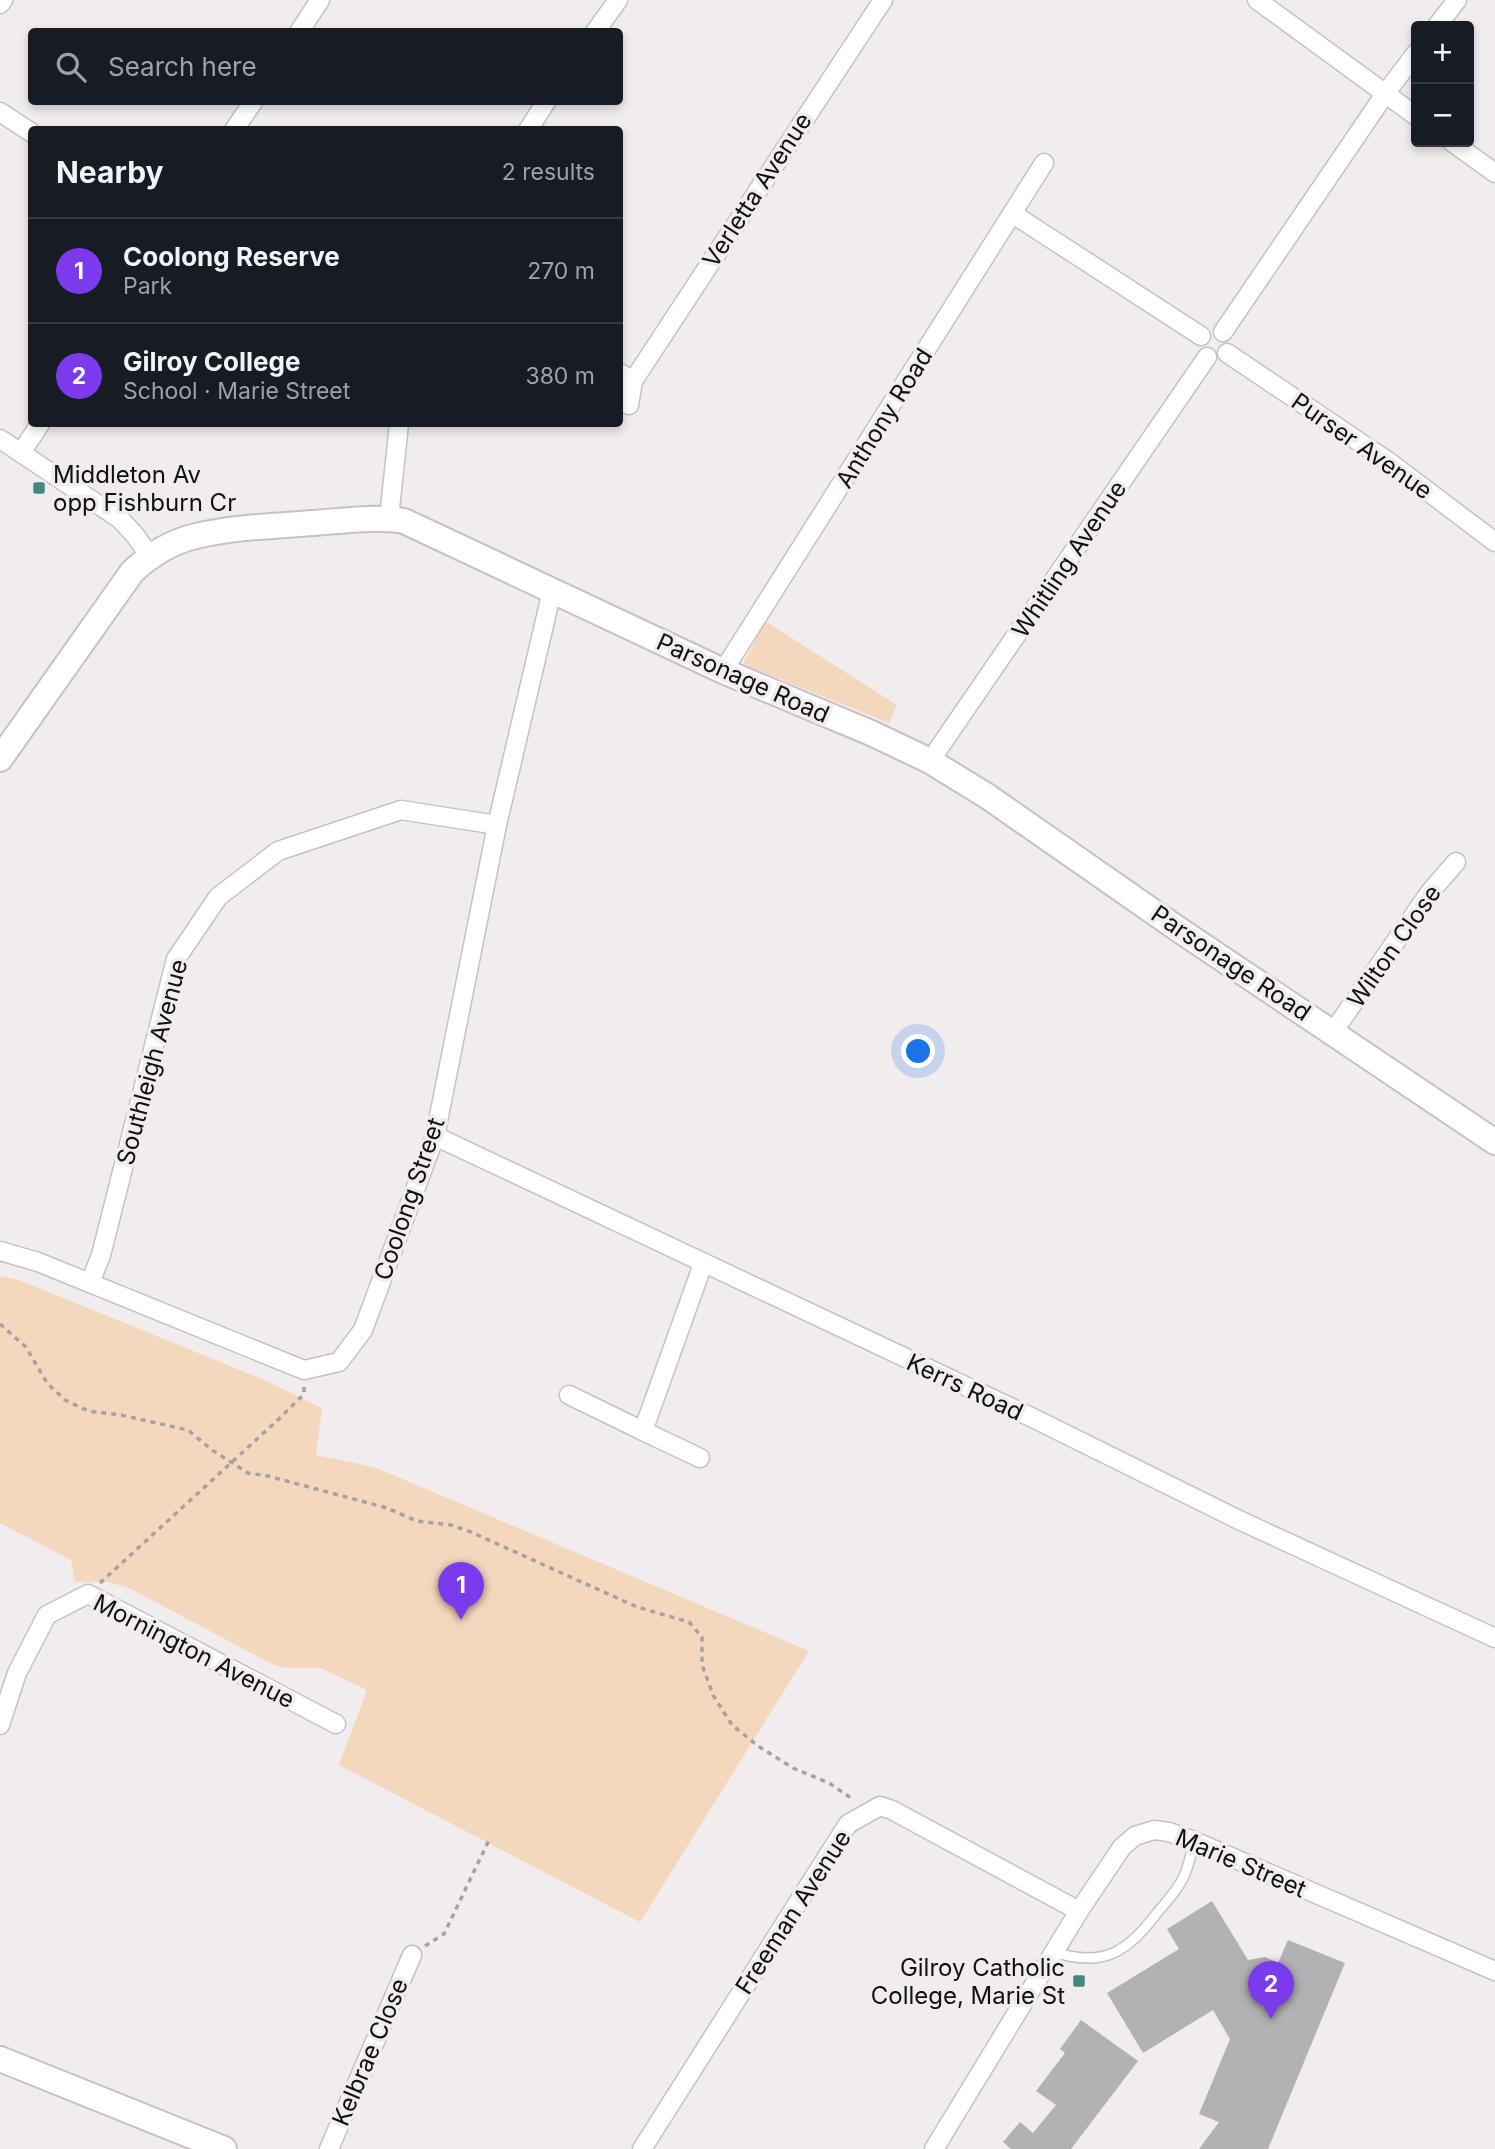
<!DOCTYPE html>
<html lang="en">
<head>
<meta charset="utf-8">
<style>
  body { margin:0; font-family:Inter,sans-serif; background:#242831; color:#f1f3f6 }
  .controls { position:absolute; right:21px; top:21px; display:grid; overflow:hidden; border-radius:7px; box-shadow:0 4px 10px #0003 }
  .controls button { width:63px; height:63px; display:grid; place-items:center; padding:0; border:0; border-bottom:2px solid #363941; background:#171b24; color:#f1f3f6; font:35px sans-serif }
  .you { position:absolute; left:919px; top:1052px; width:24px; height:24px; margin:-18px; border:5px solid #fff; border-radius:50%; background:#1a73e8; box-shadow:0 0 0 10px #1a73e833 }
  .badge { display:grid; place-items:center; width:46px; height:46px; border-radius:50%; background:#7c3aed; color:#fff; font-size:23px; font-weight:700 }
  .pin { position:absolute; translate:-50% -58px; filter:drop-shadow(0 2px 4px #0008) }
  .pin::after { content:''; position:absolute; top:37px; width:24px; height:21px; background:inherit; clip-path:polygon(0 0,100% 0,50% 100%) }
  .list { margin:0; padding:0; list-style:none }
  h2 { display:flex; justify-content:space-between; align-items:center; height:91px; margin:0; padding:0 28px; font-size:30px }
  h2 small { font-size:23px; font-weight:400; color:#9ea1a6 }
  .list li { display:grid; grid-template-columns:46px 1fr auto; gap:21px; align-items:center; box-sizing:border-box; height:105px; padding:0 28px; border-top:2px solid #363941 }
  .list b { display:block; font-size:26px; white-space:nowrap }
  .list p { margin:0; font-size:23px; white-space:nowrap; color:#9ea1a6 }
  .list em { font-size:23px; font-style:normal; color:#9ea1a6 }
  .icon { flex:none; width:38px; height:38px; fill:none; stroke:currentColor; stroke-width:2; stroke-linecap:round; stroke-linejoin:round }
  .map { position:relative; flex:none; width:1495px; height:2149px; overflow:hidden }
  .search { position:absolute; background:#171b24; box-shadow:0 4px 10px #0003; left:28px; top:28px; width:595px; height:77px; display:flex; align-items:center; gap:18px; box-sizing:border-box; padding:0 24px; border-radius:7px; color:#9ea1a6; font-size:26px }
  .panel { position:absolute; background:#171b24; box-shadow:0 4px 10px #0003; left:28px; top:126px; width:595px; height:301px; border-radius:7px }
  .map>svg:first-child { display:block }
  .green { fill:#f4d8bd }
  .building { fill:#b4b1b5 }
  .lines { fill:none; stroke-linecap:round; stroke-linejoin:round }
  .lane-casing { stroke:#c7c1c3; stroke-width:12 }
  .street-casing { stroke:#c7c1c3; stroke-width:21 }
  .secondary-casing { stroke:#c7c1c3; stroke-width:28 }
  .path { stroke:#a6a2a3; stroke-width:3.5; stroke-dasharray:5 5; stroke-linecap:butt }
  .lane { stroke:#fff; stroke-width:9 }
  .street { stroke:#fff; stroke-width:18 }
  .secondary { stroke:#fff; stroke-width:24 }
  .poi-dot { fill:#43877d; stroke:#f1ecee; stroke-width:2.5 }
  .labels { text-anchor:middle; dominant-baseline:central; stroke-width:7; stroke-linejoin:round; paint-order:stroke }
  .street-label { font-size:24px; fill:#121011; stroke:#f1ecee }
  .poi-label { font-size:24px; fill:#121011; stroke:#f1ecee; text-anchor:start }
</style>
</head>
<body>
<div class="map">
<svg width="1495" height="2149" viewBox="0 0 1495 2149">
  <rect width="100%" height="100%" fill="#f1ecee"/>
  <g class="green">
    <polygon points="765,621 897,705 889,723 743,664"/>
    <polygon points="0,1276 19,1280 262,1379 322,1408 316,1455 374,1467 809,1651 640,1922 339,1765 367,1690 321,1668 287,1668 274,1665 129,1588 108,1582 75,1582 71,1560 0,1523"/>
  </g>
  <g class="building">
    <polygon points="1212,1901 1248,1960 1265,1957 1278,1963 1288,1940 1345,1963 1268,2149 1199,2149 1219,2122 1199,2114 1230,2039 1213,2010 1143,2053 1107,1993 1179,1949 1167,1929"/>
    <polygon points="1081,2020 1138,2061 1071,2149 1011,2149 1003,2142 1020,2122 1033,2133 1056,2105 1036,2091 1065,2053 1060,2049"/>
  </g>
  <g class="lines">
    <defs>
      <path id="lane" d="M1054 1952C1103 1968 1128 1952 1157 1913 1166 1902 1177 1891 1183 1878 1189 1867 1191 1853 1194 1841"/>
      <g id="street">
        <polyline points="1257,0 1416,116"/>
        <polyline points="0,4 3,0"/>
        <polyline points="1437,26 1457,0"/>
        <polyline points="299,32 320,0"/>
        <polyline points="595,32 618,0"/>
        <polyline points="0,112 32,133"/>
        <polyline points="234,130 253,102"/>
        <polyline points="528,130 546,102"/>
        <polyline points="1452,142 1495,173"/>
        <polyline points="1013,214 1201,336"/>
        <polyline points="1223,332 1385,94 1416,53"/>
        <polyline points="1227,353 1389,462 1495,542"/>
        <polyline points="620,373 633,381 883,0"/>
        <polyline points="629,405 633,381"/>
        <polyline points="0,439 120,519 134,534 149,555"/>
        <polyline points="21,453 40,424"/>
        <polyline points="389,518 399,424"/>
        <polyline points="723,671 1044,163"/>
        <polyline points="930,761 1207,357"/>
        <polyline points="1333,1032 1430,892 1456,862"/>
        <polyline points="435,1136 1031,1417 1239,1520 1495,1638"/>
        <polyline points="0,1251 38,1262 304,1370 339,1362 363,1330 435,1136 497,825 552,591"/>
        <polyline points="90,1283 101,1255 176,959 218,897 278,851 401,810 497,825"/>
        <polyline points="569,1395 643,1431 703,1264"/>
        <polyline points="643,1431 700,1458"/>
        <polyline points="0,1725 17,1673 47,1615 88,1594 336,1724"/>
        <polyline points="329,2149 412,1955"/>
        <polyline points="642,2149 848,1824 880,1806 892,1810 1079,1911"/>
        <polyline points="934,2149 1079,1911 1122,1847 1135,1836 1154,1830 1169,1832 1194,1841 1495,1971"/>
      </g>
      <g id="secondary">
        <path d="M0 759 132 572C150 555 171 542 196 536 234 527 274 526 313 523 343 521 374 516 404 521L723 671 871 733 930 761 987 796 1178 929 1495 1142"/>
        <polyline points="0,2059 224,2149"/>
      </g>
    </defs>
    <use href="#lane" class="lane-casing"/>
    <use href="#street" class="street-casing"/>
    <use href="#secondary" class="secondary-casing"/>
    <g class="path">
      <polyline points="0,1324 26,1347 47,1383 65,1400 88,1411 121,1415 188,1430 212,1450 248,1473 268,1476 387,1508 417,1521 451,1525 471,1532 637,1607 689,1622 702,1637 702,1665 713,1695 732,1725 758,1746 793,1768 829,1783 854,1800"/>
      <polyline points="100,1583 281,1417 304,1394 304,1386"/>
      <polyline points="425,1946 444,1934 490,1838"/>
    </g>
    <use href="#lane" class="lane"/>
    <use href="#street" class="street"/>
    <use href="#secondary" class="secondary"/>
  </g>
  <g class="poi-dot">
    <rect x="32" y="481" width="14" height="14" rx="3.5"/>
    <rect x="1072" y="1974" width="14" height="14" rx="3.5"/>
  </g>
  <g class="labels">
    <g class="street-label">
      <text transform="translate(757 190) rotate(-57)">Verletta Avenue</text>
      <text transform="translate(884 418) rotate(-58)">Anthony Road</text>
      <text transform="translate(1362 446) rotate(35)">Purser Avenue</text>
      <text transform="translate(1069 559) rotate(-56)">Whitling Avenue</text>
      <text transform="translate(743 678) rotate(24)">Parsonage Road</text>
      <text transform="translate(1394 946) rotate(-55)">Wilton Close</text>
      <text transform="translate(1231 963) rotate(34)">Parsonage Road</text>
      <text transform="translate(152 1062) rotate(-75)">Southleigh Avenue</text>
      <text transform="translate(409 1199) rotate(-71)">Coolong Street</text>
      <text transform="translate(965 1387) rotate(25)">Kerrs Road</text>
      <text transform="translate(194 1651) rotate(27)">Mornington Avenue</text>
      <text transform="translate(1241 1863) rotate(23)">Marie Street</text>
      <text transform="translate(793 1912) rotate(-57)">Freeman Avenue</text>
      <text transform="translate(370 2052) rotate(-67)">Kelbrae Close</text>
    </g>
    <g class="poi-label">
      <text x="53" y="474">Middleton Av<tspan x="53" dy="28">opp Fishburn Cr</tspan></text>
      <text x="1065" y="1967" text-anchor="end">Gilroy Catholic<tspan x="1065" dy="28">College, Marie St</tspan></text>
    </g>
  </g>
</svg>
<div class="controls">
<button>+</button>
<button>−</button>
</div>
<div class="you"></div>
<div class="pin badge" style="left:461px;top:1620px">1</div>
<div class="pin badge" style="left:1271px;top:2019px">2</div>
<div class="search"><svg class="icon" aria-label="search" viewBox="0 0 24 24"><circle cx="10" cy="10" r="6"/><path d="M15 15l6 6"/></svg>Search here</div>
<section class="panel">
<h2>Nearby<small>2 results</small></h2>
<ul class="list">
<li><span class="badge">1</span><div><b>Coolong Reserve</b><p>Park</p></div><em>270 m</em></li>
<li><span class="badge">2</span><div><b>Gilroy College</b><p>School · Marie Street</p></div><em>380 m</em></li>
</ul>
</section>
</div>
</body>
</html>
